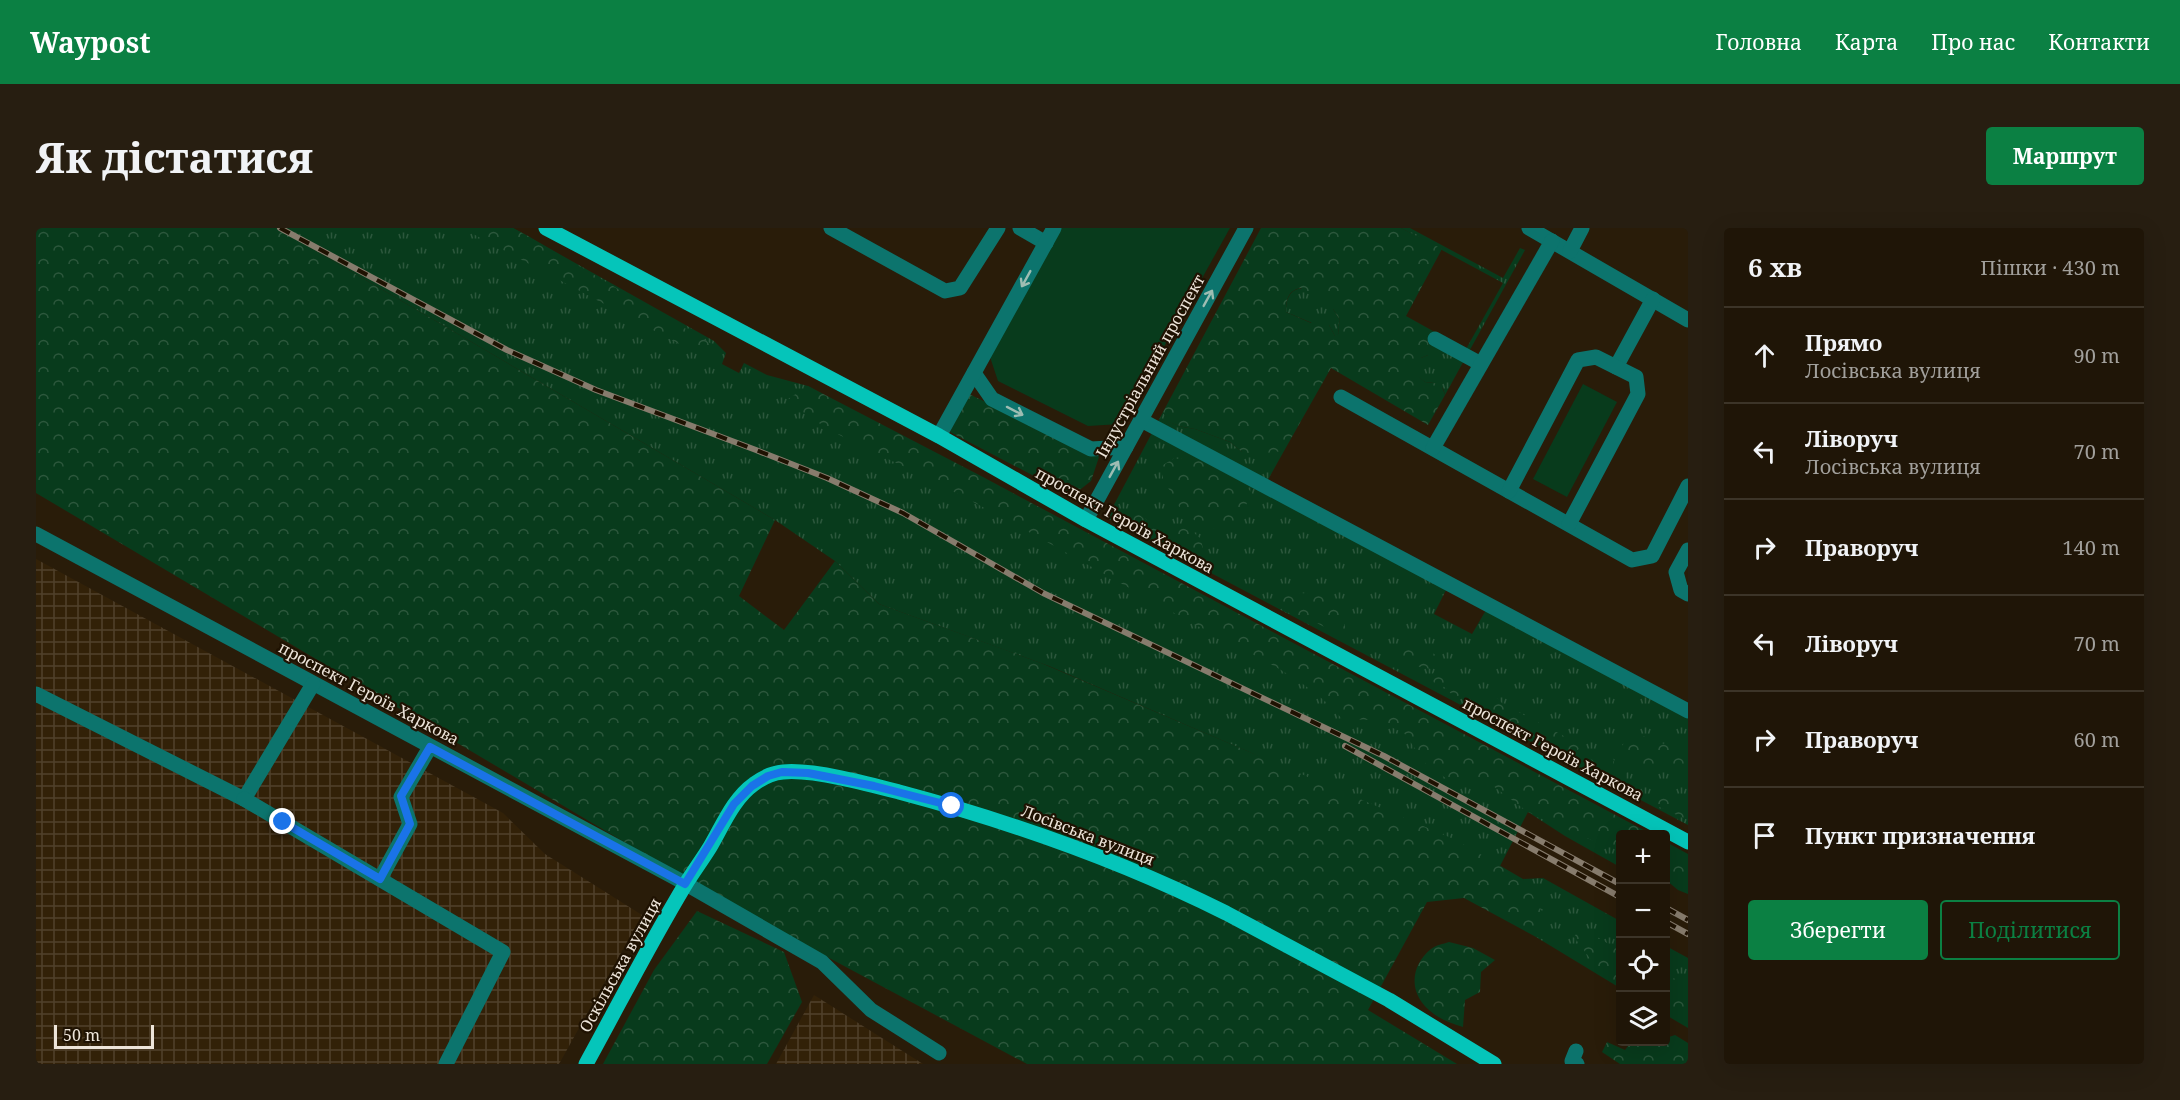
<!DOCTYPE html>
<html lang="uk">
<head>
<meta charset="utf-8">
<style>
  body { margin:0; font-family:"Noto Serif",serif; background:#271e11; color:#f1f3f6 }
  .controls { position:absolute; right:18px; bottom:18px; display:grid; overflow:hidden; border-radius:6px; box-shadow:0 6px 24px #0002 }
  .controls button { width:54px; height:54px; display:grid; place-items:center; padding:0; border:0; border-bottom:2px solid #3c3428; background:#1f1507; color:#f1f3f6; font:30px sans-serif }
  .scale { position:absolute; left:18px; bottom:15px; width:100px; box-sizing:border-box; padding-left:6px; border:3px solid #ede4d9; border-top:0; font-size:16px; line-height:21px; white-space:nowrap; color:#ede4d9; -webkit-text-stroke:4px #1f1202; paint-order:stroke }
  .stop { position:absolute; width:18px; height:18px; margin:-14px; border:4px solid #1a73e8; border-radius:50%; background:#fff }
  .stop.end { background:#1a73e8; border-color:#fff; box-shadow:0 2px 6px #0008 }
  .list { margin:0; padding:0; list-style:none }
  h2 { display:flex; justify-content:space-between; align-items:center; height:78px; margin:0; padding:0 24px; font-size:26px }
  h2 small { font-size:20px; font-weight:400; color:#a19f9b }
  .list li { display:grid; grid-template-columns:39px 1fr auto; gap:18px; align-items:center; box-sizing:border-box; height:96px; padding:0 24px; border-top:2px solid #3c3428 }
  .list b { display:block; font-size:22px; white-space:nowrap }
  .list p { margin:0; font-size:20px; white-space:nowrap; color:#a19f9b }
  .list em { font-size:20px; font-style:normal; color:#a19f9b }
  .actions { display:flex; gap:12px; padding:18px 24px }
  .actions a { flex:1; padding:14px 0; border:2px solid #0b8043; border-radius:6px; text-align:center; font-size:21px; color:#0b8043 }
  .actions .main { background:#0b8043; color:#fff }
  .icon { flex:none; width:33px; height:33px; fill:none; stroke:currentColor; stroke-width:2; stroke-linecap:round; stroke-linejoin:round }
  .map { position:relative; flex:none; width:1652px; height:836px; overflow:hidden; border-radius:6px }
  header { display:flex; align-items:center; gap:36px; box-sizing:border-box; height:84px; padding:0 30px; background:#0b8043; color:#fff }
  header strong { font-size:28px }
  nav { display:flex; gap:33px; margin-inline-start:auto; font-size:21px }
  .intro { display:flex; align-items:center; justify-content:space-between; box-sizing:border-box; height:144px; padding:0 36px }
  h1 { margin:0; font-size:42px }
  .button { padding:15px 27px; border-radius:6px; background:#0b8043; color:#fff; font-size:21px; font-weight:700 }
  main { display:flex; gap:36px; padding:0 36px }
  aside { flex:1; background:#1f1507; border-radius:6px; box-shadow:0 6px 24px #0002 }
  .map>svg:first-child { display:block }
  .industrial { fill:url(#industrial-grid) }
  .grass { fill:url(#grass-tufts) }
  .forest { fill:url(#forest-crowns); fill-rule:evenodd }
  .green { fill:#083b1c }
  .lines { fill:none; stroke-linecap:round; stroke-linejoin:round }
  .minor { stroke:#0c746d; stroke-width:15 }
  .major { stroke:#05c5ba; stroke-width:15 }
  .rail-casing { stroke:#877c6d; stroke-width:6 }
  .rail { stroke:#1f1202; stroke-width:4; stroke-dasharray:11; stroke-linecap:butt }
  .oneway { stroke:#9ebdb3 }
  .route { stroke:#1a73e8; stroke-width:8 }
  .labels { text-anchor:middle; dominant-baseline:central; stroke-width:4.5; stroke-linejoin:round; paint-order:stroke }
  .street-label { font-size:16px; fill:#ede4d9; stroke:#1f1202 }
</style>
</head>
<body>
<header>
<strong>Waypost</strong>
<nav><a>Головна</a><a>Карта</a><a>Про нас</a><a>Контакти</a></nav>
</header>
<div class="intro"><h1>Як дістатися</h1><a class="button">Маршрут</a></div>
<main>
<div class="map">
<svg width="1652" height="836" viewBox="0 0 1652 836">
  <defs>
    <pattern id="industrial-grid" width="8" height="8" patternUnits="userSpaceOnUse" patternTransform="scale(1.5)"><rect width="8" height="8" fill="#322108"/><path d="M0 4h8M4 0v8" fill="none" stroke="#50412b"/></pattern>
    <pattern id="grass-tufts" width="24" height="20" patternUnits="userSpaceOnUse" patternTransform="scale(1.5)"><rect width="24" height="20" fill="#083b1c"/><path d="M3 7l-1-3M5 7V3M7 7l1-3M15 17l-1-3M17 17v-4M19 17l1-3" fill="none" stroke="#2c573c"/></pattern>
    <pattern id="forest-crowns" width="20" height="18" patternUnits="userSpaceOnUse" patternTransform="scale(1.5)"><rect width="20" height="18" fill="#083b1c"/><path d="M2 6a3 3 0 1 1 6 0M12 15a3 3 0 1 1 6 0" fill="none" stroke="#2c573c"/></pattern>
  </defs>
  <rect width="100%" height="100%" fill="#291c09"/>
  <g class="industrial">
    <polygon points="0,331 467,585 509,626 606,687 523,836 0,836"/>
    <polygon points="778,767 887,836 740,836"/>
  </g>
  <g class="grass">
    <polygon points="241,0 477,0 678,113 690,125 686,136 703,145 708,135 731,147 772,158 1584,613 1584,639 1529,608 1492,584 1464,638 1211,523 1013,438 843,376 799,333 739,292"/>
    <path d="M1365 0H1374L1467 50 1484 20 1489 22 1409 167 1407 160 1398 155 1389 154 1378 146 1299 108 1293 97 1276 95 1250 84C1250 51 1273 61 1297 64V81L1304 92 1302 99 1303 105 1300 108 1385 130 1392 127V116L1397 103 1430 121 1467 55Z"/>
    <polygon points="1127,184 1133,194 1147,199 1159,201 1194,214 1206,224 1248,223 1229,257 1413,356 1398,386 1436,406 1453,377 1652,483 1652,597 1071,290"/>
    <polygon points="1507,650 1584,693 1584,760 1500,709 1487,651"/>
    <polygon points="1630,718 1652,730 1652,800 1630,787"/>
  </g>
  <g class="forest">
    <polygon points="0,0 241,0 739,292 703,368 748,402 799,333 843,376 1005,435 1420,612 1487,651 1513,695 1500,709 1428,670 1391,674 1332,782 1421,836 991,836 696,678 0,265"/>
    <polygon points="426,0 477,0 492,8 679,118 673,132"/>
    <path d="M1225 0H1365L1406 21 1370 88 1397 103 1392 116 1395 122 1392 127 1385 130 1378 145 1389 154 1405 156 1409 167 1392 197 1295 140 1248 223 1221 226 1206 224 1194 214 1159 201 1147 199 1132 194 1127 184ZM1265 60 1270 65 1283 67 1297 64V81L1304 92 1302 99 1303 105 1299 108 1293 97 1283 88 1275 95 1250 84C1250 72 1252 62 1265 60Z"/>
    <path d="M772 158 947 249 1615 606H1584V618L1567 617 1492 584 1457 558 1439 550 1415 554 1390 536 1368 505 1339 492 1306 491C1273 450 1204 421 1158 396 1066 345 975 292 881 245 846 227 777 199 752 171Z"/>
    <polygon points="933,166 1063,229 1055,253 1036,268 914,204"/>
    <polygon points="1155,230 1178,236 1200,248 1216,265 1199,299 1192,303 1166,298 1145,282 1127,251 1127,237 1137,231"/>
    <path d="M1091 283 1101 284 1107 290 1115 293H1128L1157 304 1165 311 1168 326C1166 327 1160 330 1159 330 1153 331 1095 299 1088 294Z"/>
    <path d="M1253 365C1266 366 1278 363 1289 370 1295 373 1299 379 1305 382L1310 403 1301 406 1270 389 1249 384 1244 376 1245 369Z"/>
    <path d="M1359 420C1378 427 1388 413 1400 428V438L1395 441 1357 434 1352 429 1355 423Z"/>
    <path d="M1402 440C1417 442 1426 450 1426 465L1422 468H1417L1410 460 1398 455 1395 448Z"/>
    <polygon points="1454,469 1461,470 1467,476 1543,516 1543,521 1536,526 1509,518 1483,502 1453,492 1448,479 1452,476"/>
    <path d="M1605 508 1611 509 1625 516 1634 515 1652 520V540L1647 543 1632 534 1614 545 1593 542 1590 545V551L1585 554C1571 550 1562 542 1554 529L1558 522 1571 524 1578 532 1577 537 1583 539 1589 536 1592 528 1587 524 1586 518 1590 512Z"/>
    <polygon points="1627,564 1640,572 1652,571 1652,592 1621,578 1617,571 1621,566"/>
    <polygon points="1630,614 1652,626 1652,666 1642,662 1630,652"/>
    <polygon points="661,683 748,724 766,774 731,836 567,836 618,742"/>
    <polygon points="1545,699 1584,723 1584,756 1565,745 1538,709"/>
    <path d="M1413 714 1437 720 1459 732 1445 744 1444 764 1429 772 1427 799C1414 795 1403 791 1393 782 1372 764 1375 737 1395 721 1400 717 1407 716 1413 714Z"/>
    <polygon points="1630,746 1652,758 1652,796 1630,783"/>
    <polygon points="1639,807 1652,815 1652,836 1584,836 1566,824 1571,814 1589,822 1595,814 1630,814 1630,810"/>
  </g>
  <g class="green">
    <polygon points="1016,0 1194,0 1085,196 1052,198 962,153 951,120"/>
    <polygon points="1547,156 1581,174 1531,269 1497,251"/>
  </g>
  <g class="lines">
    <g class="minor">
      <polyline points="795,0 909,63 924,60 962,0"/>
      <polyline points="984,0 1010,15"/>
      <polyline points="1493,0 1652,92"/>
      <polyline points="1534,23 1546,0"/>
      <polyline points="1399,111 1445,136"/>
      <polyline points="1580,139 1617,71"/>
      <polyline points="938,145 956,171 1055,221 1090,219"/>
      <polyline points="1305,169 1596,332 1616,328 1652,258"/>
      <polyline points="1105,192 1652,483"/>
      <polyline points="903,208 1018,0"/>
      <polyline points="1397,220 1516,13"/>
      <polyline points="1473,263 1542,132 1560,129 1600,149 1602,166 1533,296"/>
      <polyline points="1050,292 1210,0"/>
      <polyline points="0,306 645,653 786,734 835,782 903,825"/>
      <polyline points="1652,322 1640,344 1645,362 1652,366"/>
      <polyline points="0,466 208,571 277,456"/>
      <polyline points="208,571 467,724 410,836"/>
      <polyline points="344,651 374,596 365,569 394,519"/>
      <polyline points="1540,823 1536,833 1541,836"/>
    </g>
    <g class="major">
      <polyline points="510,0 903,208 1050,292 1652,614"/>
      <path d="M550 836C583 776 614 715 649 657 657 644 666 632 674 619 687 597 697 571 718 556 726 550 736 545 747 544 777 541 833 556 863 564 976 594 1086 633 1190 685L1353 772 1458 836"/>
    </g>
    <defs>
      <g id="rail">
        <polyline points="244,0 471,122 560,162 720,222 791,250 867,285 1007,365 1348,528 1584,656"/>
        <polyline points="1309,518 1584,669"/>
        <polyline points="1630,680 1652,692"/>
        <polyline points="1630,694 1652,706"/>
      </g>
    </defs>
    <use href="#rail" class="rail-casing"/>
    <use href="#rail" class="rail"/>
  </g>
  <defs><path id="oneway-shaft" d="M-6 0H5M1.5-3L5.5 0L1.5 3" fill="none" stroke-width="1.6" stroke-linecap="round" stroke-linejoin="round" transform="scale(1.5)"/></defs>
  <g class="oneway">
    <use href="#oneway-shaft" transform="translate(990 51) rotate(119)"/>
    <use href="#oneway-shaft" transform="translate(1172 70) rotate(-61)"/>
    <use href="#oneway-shaft" transform="translate(979 183) rotate(27)"/>
    <use href="#oneway-shaft" transform="translate(1078 241) rotate(-61)"/>
  </g>
  <g class="lines">
    <polyline class="route" points="247,594 344,651 374,596 365,568 394,519 649,656 698,576 716,558 732,548 746,544 772,545 838,558 916,578"/>
  </g>
  <g class="labels">
    <g class="street-label">
      <text transform="translate(1114 138) rotate(-61)">Індустріальний проспект</text>
      <text transform="translate(1089 292) rotate(29)">проспект Героїв Харкова</text>
      <text transform="translate(333 465) rotate(28)">проспект Героїв Харкова</text>
      <text transform="translate(1517 521) rotate(28)">проспект Героїв Харкова</text>
      <text transform="translate(1052 607) rotate(21)">Лосівська вулиця</text>
      <text transform="translate(584 737) rotate(-61)">Оскільська вулиця</text>
    </g>
  </g>
</svg>
<div class="controls">
<button>+</button>
<button>−</button>
<button><svg class="icon" aria-label="locate" viewBox="0 0 24 24"><circle cx="12" cy="12" r="6"/><path d="M12 2v4M12 18v4M2 12h4M18 12h4"/></svg></button>
<button><svg class="icon" aria-label="layers" viewBox="0 0 24 24"><path d="M12 4l9 5-9 5-9-5zM3 14l9 5 9-5"/></svg></button>
</div>
<div class="scale">50 m</div>
<div class="stop" style="left:916px;top:578px"></div>
<div class="stop end" style="left:247px;top:594px"></div>
</div>
<aside>
<h2>6 хв<small>Пішки · 430 m</small></h2>
<ul class="list">
<li><svg class="icon" aria-label="ahead" viewBox="0 0 24 24"><path d="M12 20V5M6 11l6-6 6 6"/></svg><div><b>Прямо</b><p>Лосівська вулиця</p></div><em>90 m</em></li>
<li><svg class="icon" aria-label="left" viewBox="0 0 24 24"><path d="M17 20v-9H6M10 6l-5 5 5 5"/></svg><div><b>Ліворуч</b><p>Лосівська вулиця</p></div><em>70 m</em></li>
<li><svg class="icon" aria-label="right" viewBox="0 0 24 24"><path d="M7 20v-9h11M14 6l5 5-5 5"/></svg><div><b>Праворуч</b></div><em>140 m</em></li>
<li><svg class="icon" aria-label="left" viewBox="0 0 24 24"><path d="M17 20v-9H6M10 6l-5 5 5 5"/></svg><div><b>Ліворуч</b></div><em>70 m</em></li>
<li><svg class="icon" aria-label="right" viewBox="0 0 24 24"><path d="M7 20v-9h11M14 6l5 5-5 5"/></svg><div><b>Праворуч</b></div><em>60 m</em></li>
<li><svg class="icon" aria-label="arrive" viewBox="0 0 24 24"><path d="M6 21V4h12l-3 4 3 4H6"/></svg><div><b>Пункт призначення</b></div></li>
</ul>
<div class="actions"><a class="main">Зберегти</a><a>Поділитися</a></div>
</aside>
</main>
</body>
</html>
